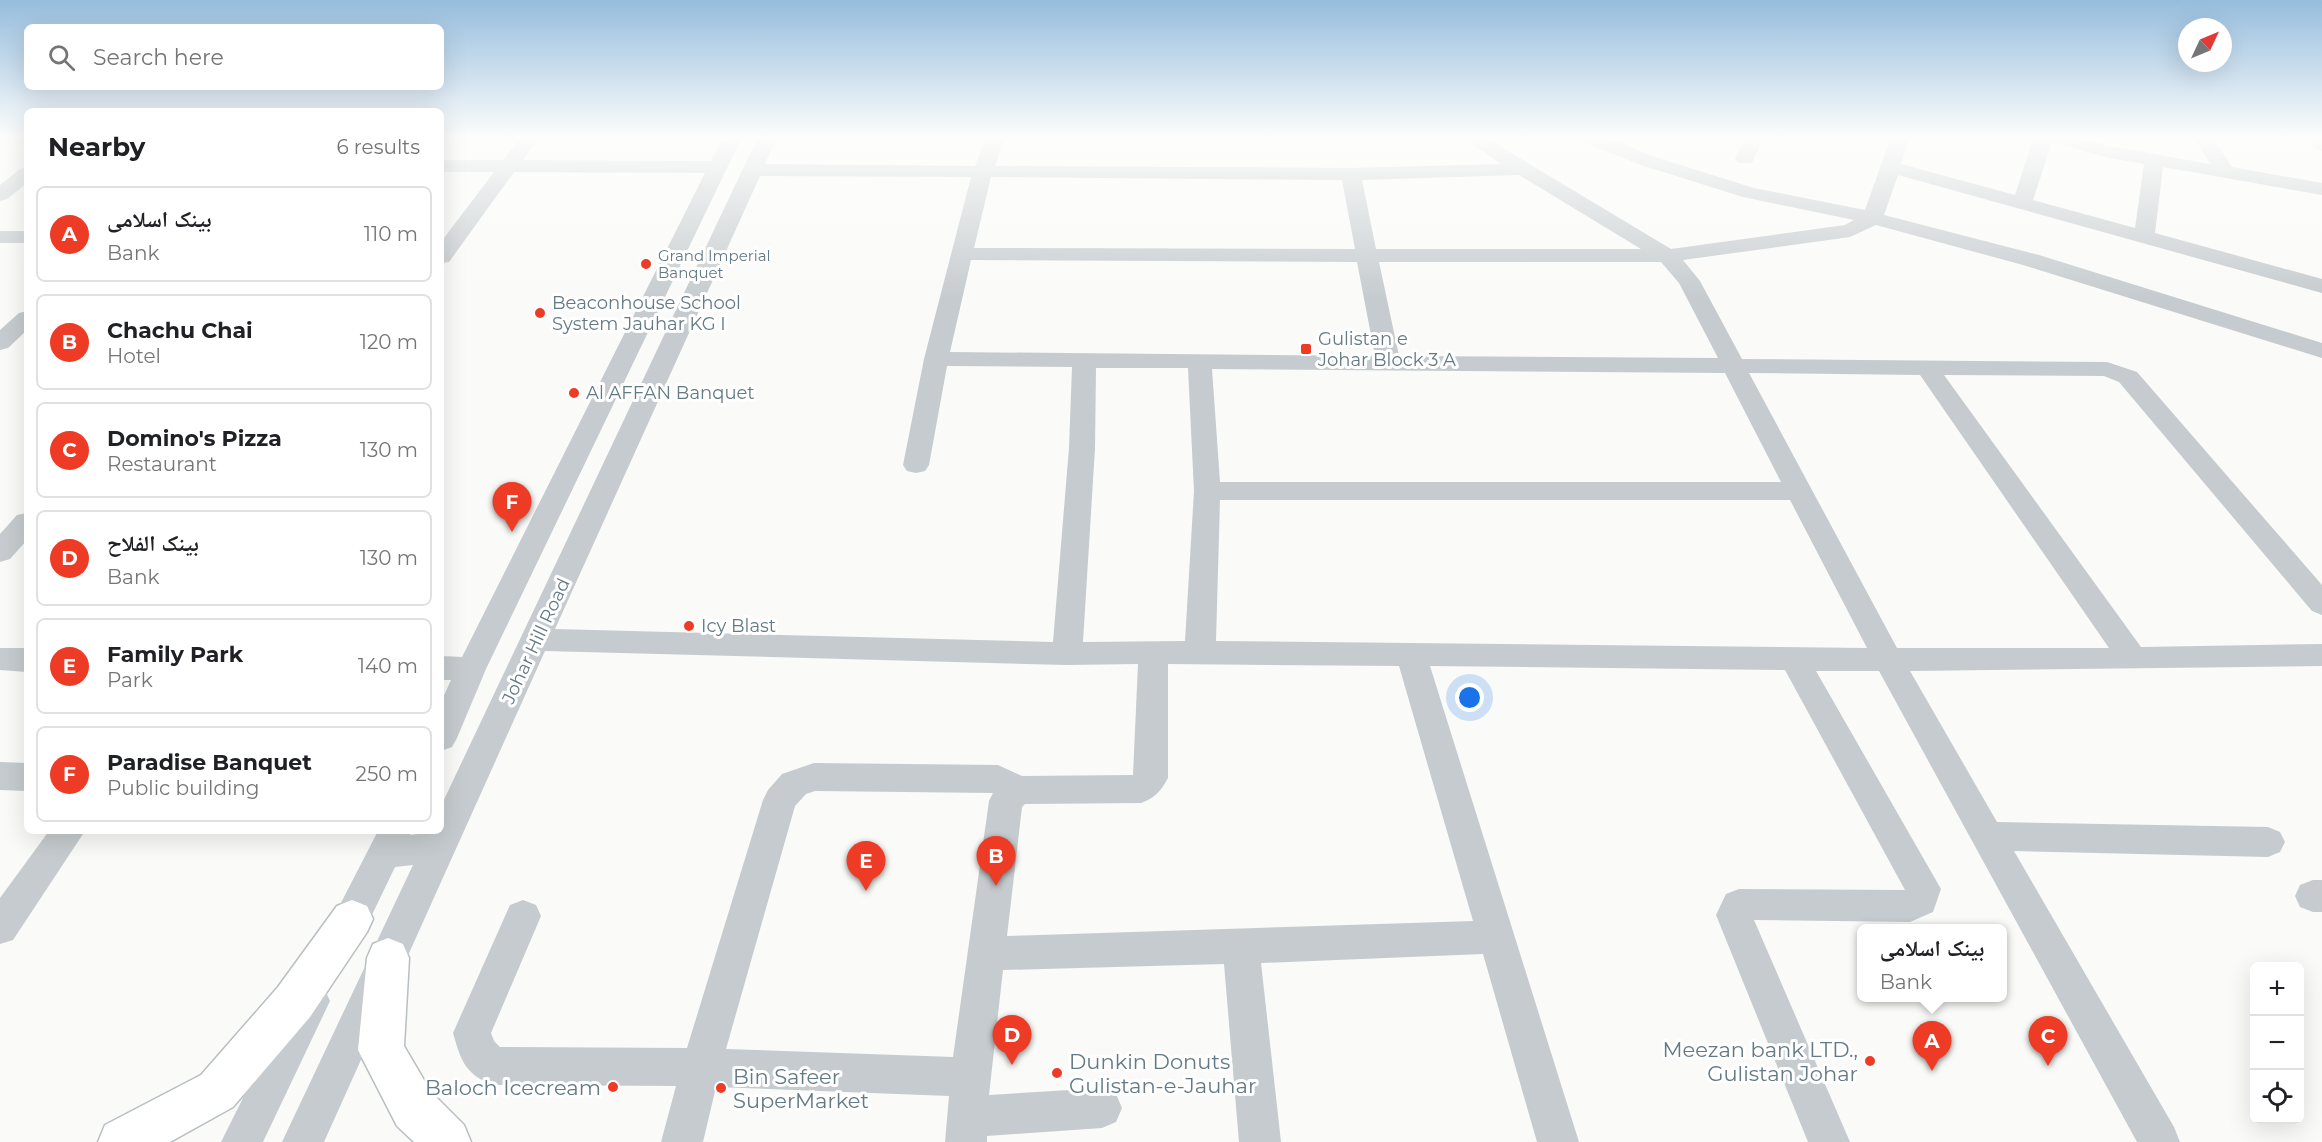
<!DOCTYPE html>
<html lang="en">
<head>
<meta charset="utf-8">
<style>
  body { margin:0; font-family:Montserrat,"Noto Naskh Arabic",sans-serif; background:#f6f6f6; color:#202124 }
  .controls { position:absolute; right:18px; bottom:18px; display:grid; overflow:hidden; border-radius:9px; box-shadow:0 6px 24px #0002 }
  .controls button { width:54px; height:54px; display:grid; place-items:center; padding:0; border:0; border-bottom:2px solid #e0e0e0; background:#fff; color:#202124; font:30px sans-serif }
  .compass { position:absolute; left:2178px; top:18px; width:54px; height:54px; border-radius:50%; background:#fff; box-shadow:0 6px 24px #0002; rotate:46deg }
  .you { position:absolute; left:1470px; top:698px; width:21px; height:21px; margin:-15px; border:4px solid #fff; border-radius:50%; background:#1a73e8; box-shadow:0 0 0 9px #1a73e833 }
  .badge { display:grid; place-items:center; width:39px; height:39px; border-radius:50%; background:#ed3b25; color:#fff; font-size:20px; font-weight:700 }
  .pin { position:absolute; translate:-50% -50px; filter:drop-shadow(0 2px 3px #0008) }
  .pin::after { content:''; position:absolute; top:32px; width:21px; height:18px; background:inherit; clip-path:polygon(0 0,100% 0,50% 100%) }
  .popup { position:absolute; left:1857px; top:924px; width:150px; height:78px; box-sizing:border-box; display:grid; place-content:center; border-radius:9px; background:#fff; filter:drop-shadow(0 2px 4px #0005); font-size:20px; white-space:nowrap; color:#757577 }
  .popup b { font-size:22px; color:#202124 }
  .popup::after { content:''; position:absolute; left:50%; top:100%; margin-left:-12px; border:12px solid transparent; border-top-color:#fff }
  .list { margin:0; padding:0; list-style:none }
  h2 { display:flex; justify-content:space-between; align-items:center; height:78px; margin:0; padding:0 24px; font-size:26px }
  h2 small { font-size:20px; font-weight:400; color:#757577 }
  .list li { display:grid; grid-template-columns:39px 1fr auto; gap:18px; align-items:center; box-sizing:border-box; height:96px; margin:0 12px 12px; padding:0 12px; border:2px solid #e0e0e0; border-radius:9px }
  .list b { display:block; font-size:22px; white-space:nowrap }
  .list p { margin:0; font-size:20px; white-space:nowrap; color:#757577 }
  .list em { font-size:20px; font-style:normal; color:#757577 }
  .icon { flex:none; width:33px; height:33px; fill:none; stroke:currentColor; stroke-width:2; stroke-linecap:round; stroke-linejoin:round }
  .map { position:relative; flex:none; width:2322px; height:1142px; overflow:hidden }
  .search { position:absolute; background:#fff; box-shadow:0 6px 24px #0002; left:24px; top:24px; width:420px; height:66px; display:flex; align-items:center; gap:15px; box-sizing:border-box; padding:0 21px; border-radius:9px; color:#757577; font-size:22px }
  .panel { position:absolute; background:#fff; box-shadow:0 6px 24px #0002; left:24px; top:108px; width:420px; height:726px; border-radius:9px }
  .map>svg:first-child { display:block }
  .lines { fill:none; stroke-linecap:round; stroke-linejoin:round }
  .major-casing { stroke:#b8bfc2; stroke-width:3 }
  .minor { fill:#c5cbce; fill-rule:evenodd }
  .major { fill:#fff; fill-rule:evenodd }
  .poi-dot { fill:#ed3b25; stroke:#fff; stroke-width:2 }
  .labels { text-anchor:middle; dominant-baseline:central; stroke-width:6; stroke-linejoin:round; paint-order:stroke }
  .far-poi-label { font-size:15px; fill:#637a84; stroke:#fff; text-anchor:start }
  .poi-label { font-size:18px; fill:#637a84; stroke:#fff; text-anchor:start }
  .street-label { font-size:18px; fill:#637a84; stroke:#fff }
  .near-poi-label { font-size:21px; fill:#637a84; stroke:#fff; text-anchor:end }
</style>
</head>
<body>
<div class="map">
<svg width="2322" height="1142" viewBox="0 0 2322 1142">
  <rect width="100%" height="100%" fill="#fafaf8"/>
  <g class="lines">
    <defs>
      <g id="major">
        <polygon points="352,900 367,906 373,919 367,932 310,1017 233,1107 170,1142 98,1142 105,1125 201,1075 278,987 337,906"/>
        <polygon points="388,938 403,944 409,958 404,1046 431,1092 464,1125 471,1142 414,1142 397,1126 358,1050 367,958 373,944"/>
      </g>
    </defs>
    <use href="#major" class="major-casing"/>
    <g class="minor">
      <polygon points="519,139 538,139 523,160 711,161 722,139 741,139 486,669 457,738 452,747 441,751 441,702 451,680 441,680 441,656 462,657 705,173 514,172 449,262 441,263 441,242 494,172 441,172 441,160 503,160"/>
      <path d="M757 139H776L765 164 975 166 985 139H1004L995 166 1351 168 1501 164 1465 139H1488L1671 249 1845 225 1854 220 1743 197 1641 165 1586 143 1584 139H1611L1655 157 1754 188 1865 210 1890 139H1909L1901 164 2015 195 2033 139H2083L2110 146 2210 164 2195 139H2214L2232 167 2322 183V195L2163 167 2155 233 2322 279V293L1898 175 1884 215 2039 255 2322 343V358L2023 265 1876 225 1850 237 1683 260 1700 281 1742 359 2107 362 2137 372 2322 585V615L2312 611 2119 382 2104 376 1944 375 2141 647 2322 644V666L1910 671 1997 822 2268 827 2280 832 2285 842 2280 852 2268 857 2014 851 2174 1127 2180 1142H2137L1879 671H1816L1941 889 1933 912 1910 922 1754 920 1850 1142H1808L1716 915 1726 894 1739 889 1905 890 1785 670 1430 666 1579 1142H1537L1483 954 1261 963 1281 1142H1239L1224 964 1003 970 989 1095 1102 1088 1116 1094 1122 1108 1116 1122 1102 1128 987 1136V1142H945L949 1096 716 1087 703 1142H661L676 1086 493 1085C465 1074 461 1061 453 1033L510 905 523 900 536 905 541 916 491 1033 494 1041 500 1047 687 1048 763 800 768 790 782 774 814 763 998 765 1022 776 1133 775 1138 664 1067 665 545 651 324 1142H282L413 865 395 867 355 950 342 955 329 950 324 938 329 926 378 831H412L410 835 441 831V806ZM2052 142 2109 158 2144 164 2135 228 2033 200ZM1519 175 1641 249H1376L1362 180ZM760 176 971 177 924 359 903 465 907 471 916 473 925 471 929 465 947 366 1072 367 1069 448 1053 642 555 629ZM991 177 1342 180 1355 249 974 248ZM971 260 1357 262 1375 356 950 352ZM1379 262H1661L1679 283 1718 358 1399 356ZM1096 368H1188L1194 491 1185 641 1083 642 1095 448ZM1212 369 1725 373 1781 482H1220ZM1749 373 1920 375 2109 648H1897ZM1220 500H1790L1867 648 1216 641ZM1168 664 1399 666 1473 921 1007 936 1022 807 1025 804 1141 803C1155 798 1161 791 1168 778ZM815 791 993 793 989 801 953 1057 726 1049 795 806 806 794Z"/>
      <polygon points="1744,139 1763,139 1752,163 1738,163 1735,159"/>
      <polygon points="2308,139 2322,139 2322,151 2315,149"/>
      <polygon points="27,167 27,183 7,199 0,201 0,185 20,169"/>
      <rect x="0" y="231" width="27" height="12"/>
      <polygon points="27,311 27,330 8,348 0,350 0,330 19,313"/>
      <polygon points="27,513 27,540 10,559 0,562 0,534 17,515"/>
      <polygon points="0,648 27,648 27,672 0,670"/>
      <polygon points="0,762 27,763 27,791 0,790"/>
      <polygon points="49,831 85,831 13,940 0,944 0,898"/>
      <polygon points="2313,880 2322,880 2322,912 2313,912 2300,907 2295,896 2300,885"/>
      <polygon points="311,983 324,988 330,1001 263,1142 221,1142 298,988"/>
    </g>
    <use href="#major" class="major"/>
  </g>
  <linearGradient id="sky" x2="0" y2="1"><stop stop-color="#96bddd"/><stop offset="0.46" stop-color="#fdfdfc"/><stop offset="1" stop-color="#fdfdfc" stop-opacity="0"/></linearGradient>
  <rect width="2322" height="299" fill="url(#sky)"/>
  <g class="poi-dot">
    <circle cx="646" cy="264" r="6"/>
    <circle cx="540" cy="313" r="6"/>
    <rect x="1300" y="343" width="12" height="12" rx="3"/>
    <circle cx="574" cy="393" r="6"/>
    <circle cx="689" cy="626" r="6"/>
    <circle cx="1870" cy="1061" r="6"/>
    <circle cx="1057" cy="1073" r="6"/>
    <circle cx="613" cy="1087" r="6"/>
    <circle cx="721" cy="1088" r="6"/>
  </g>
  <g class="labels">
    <g class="far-poi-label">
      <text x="658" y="255">Grand Imperial<tspan x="658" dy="17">Banquet</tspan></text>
    </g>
    <g class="poi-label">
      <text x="552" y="303">Beaconhouse School<tspan x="552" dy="21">System Jauhar KG I</tspan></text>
      <text x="1318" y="339">Gulistan e<tspan x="1318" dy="21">Johar Block 3 A</tspan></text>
      <text x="586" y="393">Al AFFAN Banquet</text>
      <text x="701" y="626">Icy Blast</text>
    </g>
    <g class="street-label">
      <text transform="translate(536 641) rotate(-65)">Johar Hill Road</text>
    </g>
    <g class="near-poi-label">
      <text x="1858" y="1049">Meezan bank LTD.,<tspan x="1858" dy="24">Gulistan Johar</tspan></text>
      <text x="1069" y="1061" text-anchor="start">Dunkin Donuts<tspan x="1069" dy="24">Gulistan-e-Jauhar</tspan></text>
      <text x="733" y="1076" text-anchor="start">Bin Safeer<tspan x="733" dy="24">SuperMarket</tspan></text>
      <text x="601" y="1087">Baloch Icecream</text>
    </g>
  </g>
</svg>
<div class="controls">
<button>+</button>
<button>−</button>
<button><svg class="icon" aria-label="locate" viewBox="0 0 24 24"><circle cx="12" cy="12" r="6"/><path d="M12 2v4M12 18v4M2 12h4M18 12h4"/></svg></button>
</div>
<svg class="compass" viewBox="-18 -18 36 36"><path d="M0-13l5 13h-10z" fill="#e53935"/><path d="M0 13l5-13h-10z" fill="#757577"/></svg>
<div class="you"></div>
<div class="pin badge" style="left:1932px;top:1071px">A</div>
<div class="popup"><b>بینک اسلامی</b>Bank</div>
<div class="pin badge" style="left:996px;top:886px">B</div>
<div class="pin badge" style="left:2048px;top:1066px">C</div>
<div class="pin badge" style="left:1012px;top:1065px">D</div>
<div class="pin badge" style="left:866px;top:891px">E</div>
<div class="pin badge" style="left:512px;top:532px">F</div>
<div class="search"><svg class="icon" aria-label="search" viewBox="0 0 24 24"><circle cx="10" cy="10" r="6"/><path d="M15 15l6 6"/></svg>Search here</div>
<section class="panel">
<h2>Nearby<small>6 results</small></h2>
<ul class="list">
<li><span class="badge">A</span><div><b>بینک اسلامی</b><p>Bank</p></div><em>110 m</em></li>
<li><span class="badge">B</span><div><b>Chachu Chai</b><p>Hotel</p></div><em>120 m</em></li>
<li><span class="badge">C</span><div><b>Domino's Pizza</b><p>Restaurant</p></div><em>130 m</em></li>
<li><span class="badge">D</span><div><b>بینک الفلاح</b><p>Bank</p></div><em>130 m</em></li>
<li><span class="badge">E</span><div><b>Family Park</b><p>Park</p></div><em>140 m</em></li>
<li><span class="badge">F</span><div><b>Paradise Banquet</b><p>Public building</p></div><em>250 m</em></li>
</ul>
</section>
</div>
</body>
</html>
